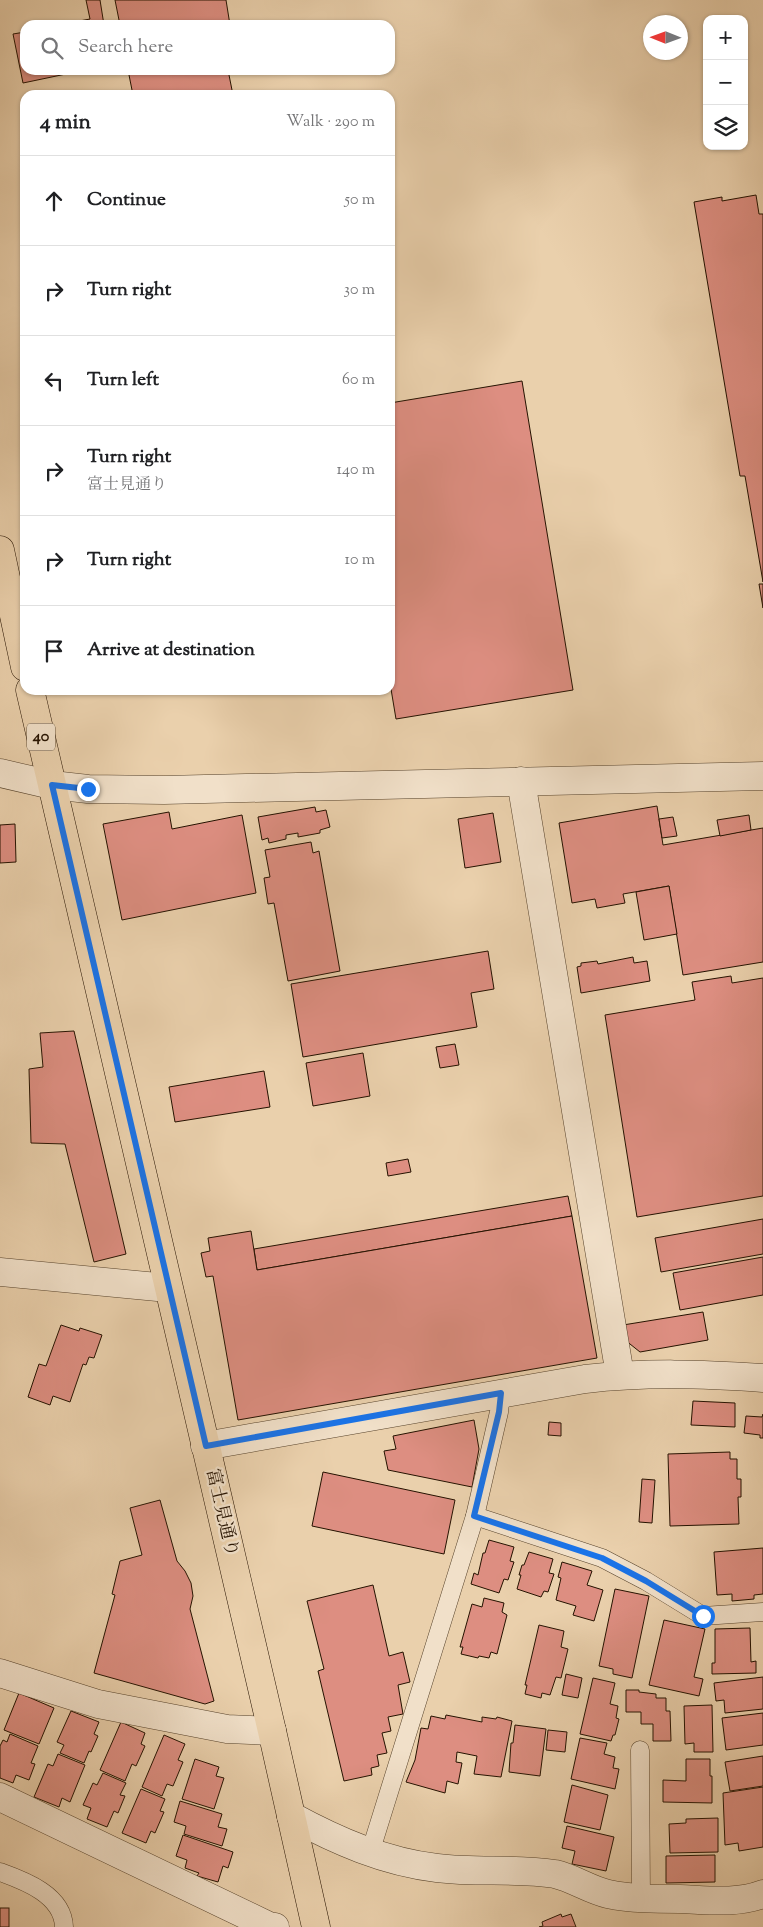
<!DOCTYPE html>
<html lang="en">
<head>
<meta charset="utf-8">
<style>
  body { margin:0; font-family:"Sorts Mill Goudy","Noto Serif JP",serif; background:#f6f6f6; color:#202124 }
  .controls { position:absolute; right:15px; top:15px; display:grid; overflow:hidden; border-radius:10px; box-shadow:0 1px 4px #0004 }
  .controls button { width:45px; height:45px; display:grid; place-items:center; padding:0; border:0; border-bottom:1px solid #e0e0e0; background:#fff; color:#202124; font:25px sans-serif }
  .compass { position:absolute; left:643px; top:15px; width:45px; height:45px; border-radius:50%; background:#fff; box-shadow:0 1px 4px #0004; rotate:271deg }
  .stop { position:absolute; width:15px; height:15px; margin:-11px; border:4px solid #1a73e8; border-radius:50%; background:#fff }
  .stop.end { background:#1a73e8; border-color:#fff; box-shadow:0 1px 5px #0008 }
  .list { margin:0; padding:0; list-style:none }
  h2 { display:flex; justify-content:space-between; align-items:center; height:65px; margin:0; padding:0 20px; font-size:21px }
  h2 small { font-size:16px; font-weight:400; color:#757577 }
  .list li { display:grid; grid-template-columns:32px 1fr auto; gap:15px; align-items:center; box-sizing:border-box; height:90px; padding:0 20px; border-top:1px solid #e0e0e0 }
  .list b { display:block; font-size:19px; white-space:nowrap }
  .list p { margin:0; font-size:16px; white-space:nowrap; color:#757577 }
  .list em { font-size:16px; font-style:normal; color:#757577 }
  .icon { flex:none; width:28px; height:28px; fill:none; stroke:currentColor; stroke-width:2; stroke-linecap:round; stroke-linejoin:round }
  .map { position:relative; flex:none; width:763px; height:1927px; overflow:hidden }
  .search { position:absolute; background:#fff; box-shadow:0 1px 4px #0004; left:20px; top:20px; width:375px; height:55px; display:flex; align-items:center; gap:12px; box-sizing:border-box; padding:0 18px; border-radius:15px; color:#757577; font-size:19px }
  .panel { position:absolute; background:#fff; box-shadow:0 1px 4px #0004; left:20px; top:90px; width:375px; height:605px; border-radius:15px }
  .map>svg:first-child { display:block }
  .building { fill:#dd8e81; stroke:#251200 }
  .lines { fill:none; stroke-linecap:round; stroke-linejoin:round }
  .service-casing { stroke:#56422b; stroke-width:19 }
  .minor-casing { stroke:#56422b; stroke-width:29 }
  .tertiary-casing { stroke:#56422b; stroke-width:29 }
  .primary-casing { stroke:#251200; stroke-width:29 }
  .service { stroke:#f1e0c9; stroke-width:18 }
  .minor { stroke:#f1e0c9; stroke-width:28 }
  .tertiary { stroke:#f1e0c9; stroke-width:28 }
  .primary { stroke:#ead0ac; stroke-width:28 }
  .route { stroke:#1a73e8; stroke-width:6 }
  .labels { text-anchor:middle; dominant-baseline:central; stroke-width:4.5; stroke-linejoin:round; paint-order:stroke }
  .shield { fill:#f1e0c9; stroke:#62503c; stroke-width:1 }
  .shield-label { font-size:16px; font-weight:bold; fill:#251200 }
  .street-label { font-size:18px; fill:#251200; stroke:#f1e0c9 }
</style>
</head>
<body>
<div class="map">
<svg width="763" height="1927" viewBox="0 0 763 1927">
  <rect width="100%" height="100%" fill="#ead0ac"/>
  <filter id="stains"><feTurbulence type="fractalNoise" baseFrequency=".004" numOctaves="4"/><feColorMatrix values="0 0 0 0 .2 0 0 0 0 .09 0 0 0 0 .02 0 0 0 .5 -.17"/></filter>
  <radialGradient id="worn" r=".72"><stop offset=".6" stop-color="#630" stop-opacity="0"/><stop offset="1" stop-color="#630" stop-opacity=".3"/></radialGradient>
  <g class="building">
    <polygon points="86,0 100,0 104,25 58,25 90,19"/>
    <polygon points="115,0 226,0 230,25 120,25"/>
    <polygon points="25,32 25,70 85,70 23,83 13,34"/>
    <polygon points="128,70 228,70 233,95 133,95"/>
    <polygon points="756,195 759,214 763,214 763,582 745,476 740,476 694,202 722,197 722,201"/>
    <polygon points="522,381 573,690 396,719 390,683 390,403"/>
    <polygon points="759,584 763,584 763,608"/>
    <polygon points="197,690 222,690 198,694"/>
    <polygon points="657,806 663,845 763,828 763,962 683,975 669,886 623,894 625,903 597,908 595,899 572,903 559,823"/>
    <polygon points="315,807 316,812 326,810 330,827 320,830 320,833 298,837 298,833 286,835 286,839 269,843 268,838 262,840 258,817"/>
    <polygon points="169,812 172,829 242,815 256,893 122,920 103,824"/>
    <polygon points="493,813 501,862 465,868 458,819"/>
    <polygon points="749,815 751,830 720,836 717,820"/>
    <polygon points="673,817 677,836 662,838 659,819"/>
    <polygon points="15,824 16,862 0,863 0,825"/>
    <polygon points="311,842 313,853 319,851 340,971 288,981 274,903 268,904 264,878 270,877 265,850"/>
    <polygon points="669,886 677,934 644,940 636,892"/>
    <polygon points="488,951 494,989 471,993 477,1027 303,1057 291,984"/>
    <polygon points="633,957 634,963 647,961 650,981 581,993 577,967 581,966 581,963 597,961 598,964"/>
    <polygon points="731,976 732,983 763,978 763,1196 637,1217 605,1015 695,1000 692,982"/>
    <polygon points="74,1031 126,1254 94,1262 65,1144 31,1143 29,1069 43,1067 40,1033"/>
    <polygon points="455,1044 459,1065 440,1068 436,1047"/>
    <polygon points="363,1053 370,1096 313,1106 306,1063"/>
    <polygon points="264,1071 270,1107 175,1122 169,1087"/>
    <polygon points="408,1159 411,1172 388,1176 386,1163"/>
    <polygon points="568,1196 572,1216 257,1270 254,1249"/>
    <polygon points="572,1216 597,1358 238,1420 213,1276 206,1277 201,1253 210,1251 208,1238 251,1231 257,1270"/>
    <polygon points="763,1219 763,1254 661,1272 655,1238"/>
    <polygon points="763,1257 763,1295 680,1310 673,1273"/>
    <polygon points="703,1312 708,1340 640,1352 625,1340 623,1325"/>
    <polygon points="61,1325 79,1331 80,1328 102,1335 94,1358 89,1357 86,1365 83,1364 70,1402 53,1396 50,1405 28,1397 39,1364 46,1366"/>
    <polygon points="693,1401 735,1403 735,1427 691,1425"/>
    <polygon points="763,1414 763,1438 760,1438 760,1435 744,1433 746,1416 762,1417"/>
    <polygon points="474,1420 479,1449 472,1487 388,1470 384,1451 396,1449 393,1436"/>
    <polygon points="549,1422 561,1423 561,1436 548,1435"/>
    <polygon points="730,1452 730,1459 737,1459 737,1479 741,1479 741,1497 738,1497 739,1524 670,1526 668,1454"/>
    <polygon points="323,1472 455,1500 444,1554 312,1526"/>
    <polygon points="642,1479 655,1480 652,1523 639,1522"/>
    <polygon points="160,1500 177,1561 185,1571 191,1583 193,1596 190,1609 214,1701 205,1704 94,1673 115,1595 112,1594 120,1561 142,1555 130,1508"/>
    <polygon points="489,1540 514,1547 510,1561 514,1562 508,1580 504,1579 499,1593 471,1584 474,1573 478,1575 483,1553 485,1553"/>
    <polygon points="763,1548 763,1594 754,1595 754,1599 732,1601 732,1594 717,1595 714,1552"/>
    <polygon points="529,1552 553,1559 549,1573 554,1574 548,1592 544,1591 541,1597 517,1589 521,1575 519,1575 522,1565 524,1565"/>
    <polygon points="562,1562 592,1571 587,1585 603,1590 594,1621 573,1615 576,1606 556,1600 561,1578 558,1577"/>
    <polygon points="373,1585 389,1656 403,1652 410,1682 398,1685 403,1714 388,1717 391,1731 382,1733 387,1753 377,1755 379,1766 371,1768 372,1775 344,1781 318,1671 324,1669 307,1601"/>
    <polygon points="615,1589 649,1596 632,1678 613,1674 613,1669 599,1666"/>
    <polygon points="484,1598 504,1603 502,1612 507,1615 497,1654 491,1652 489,1658 479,1656 478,1658 461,1654 463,1647 460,1647 472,1604 482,1607"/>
    <polygon points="664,1620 705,1629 694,1677 703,1679 699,1696 649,1685"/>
    <polygon points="539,1625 564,1631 561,1647 568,1649 561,1678 556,1677 550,1695 542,1693 541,1698 525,1694 527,1685 525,1685"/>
    <polygon points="750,1628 751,1662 756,1661 756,1673 712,1674 712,1663 715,1663 715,1629"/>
    <polygon points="566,1674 582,1678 578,1698 562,1695"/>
    <polygon points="763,1677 763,1709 725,1713 724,1700 716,1701 714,1683"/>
    <polygon points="593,1678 615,1683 610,1704 618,1706 616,1718 619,1719 615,1735 613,1735 611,1741 580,1734"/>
    <polygon points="626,1690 639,1690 639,1692 656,1694 656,1698 666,1698 666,1711 670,1711 671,1741 653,1741 653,1724 641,1724 641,1712 626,1712"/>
    <polygon points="19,1693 54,1708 39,1744 4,1730"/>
    <polygon points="712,1705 713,1752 694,1752 694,1743 685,1744 684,1706"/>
    <polygon points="71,1711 99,1722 94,1734 98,1736 91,1752 89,1751 84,1763 60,1753 64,1745 57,1742"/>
    <polygon points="763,1713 763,1745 726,1750 722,1718"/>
    <polygon points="446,1715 482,1722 482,1717 496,1719 497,1717 512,1721 501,1777 474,1774 477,1756 457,1752 456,1762 462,1763 458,1784 447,1781 445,1793 406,1782 415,1760 421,1728 428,1729 431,1716 445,1719"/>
    <polygon points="121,1722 145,1733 141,1744 145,1746 136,1766 132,1764 125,1781 100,1770"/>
    <polygon points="515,1725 546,1729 540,1776 509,1772 511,1743 513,1743"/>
    <polygon points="548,1730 567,1732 565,1752 546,1750"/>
    <polygon points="10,1734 38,1746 31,1763 35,1764 29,1780 16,1775 13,1783 0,1778 0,1746 3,1740 7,1742"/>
    <polygon points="164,1735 185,1744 178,1760 183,1762 173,1786 167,1784 162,1796 142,1787"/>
    <polygon points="580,1738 607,1743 604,1754 615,1757 613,1768 619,1769 615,1789 571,1779"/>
    <polygon points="58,1754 85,1765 70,1802 62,1798 59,1807 34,1797 48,1764 53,1766"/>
    <polygon points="763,1756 763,1786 730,1791 725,1762"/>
    <polygon points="195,1759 219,1767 216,1776 224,1778 214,1809 182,1799"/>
    <polygon points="686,1759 710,1759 710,1776 712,1776 712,1803 663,1802 663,1780 686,1781"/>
    <polygon points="103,1773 126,1783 120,1795 125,1796 118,1813 114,1811 107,1827 87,1819 91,1808 83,1805 93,1783 97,1785"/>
    <polygon points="572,1785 608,1795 600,1830 564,1822"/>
    <polygon points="763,1787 763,1847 739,1851 738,1843 725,1845 723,1793"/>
    <polygon points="141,1789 165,1799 160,1811 164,1812 155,1833 151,1831 146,1843 122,1833"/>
    <polygon points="180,1801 222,1814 218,1827 227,1829 222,1846 184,1834 186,1826 174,1822"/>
    <polygon points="718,1818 718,1852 670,1853 669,1824 686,1823 686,1819"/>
    <polygon points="567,1826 614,1837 606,1871 572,1864 575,1851 562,1848"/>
    <polygon points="183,1835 233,1852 228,1868 223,1866 218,1882 197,1876 199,1873 185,1868 187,1860 176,1856"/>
    <polygon points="715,1855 715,1882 666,1883 666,1856"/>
    <rect x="0" y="1908" width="9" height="19"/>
    <polygon points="561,1914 562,1917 571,1914 576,1927 539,1927 543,1926 542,1922"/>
  </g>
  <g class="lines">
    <defs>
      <g id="service">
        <polyline points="475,1516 602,1558 646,1581 703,1616 763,1612"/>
        <polyline points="640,1750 641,1898"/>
        <polyline points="370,1853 475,1516 499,1412 501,1393"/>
        <path d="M0 1872C25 1881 63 1895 64 1927"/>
      </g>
      <g id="minor">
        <polyline points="0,773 52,785"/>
        <polyline points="521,781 620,1375"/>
        <polyline points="0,1272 168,1288"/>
        <polyline points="0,1673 98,1704 227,1729 272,1731"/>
        <polyline points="0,1797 269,1926 275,1927"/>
        <path d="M291 1816C337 1841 385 1862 437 1868 476 1873 516 1868 555 1874 573 1878 590 1890 608 1894 632 1899 656 1899 680 1899 708 1900 737 1904 763 1894"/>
      </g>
      <g id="tertiary">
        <polyline points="52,785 88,789 164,790 763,776"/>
        <path d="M205 1446 585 1379C646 1372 703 1374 763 1378"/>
      </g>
      <g id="primary">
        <polyline points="0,550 25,667"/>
        <polyline points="30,690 272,1731 316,1927"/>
      </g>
    </defs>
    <use href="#service" class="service-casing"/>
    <use href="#minor" class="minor-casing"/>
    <use href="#tertiary" class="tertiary-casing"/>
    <use href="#primary" class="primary-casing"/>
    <use href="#service" class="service"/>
    <use href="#minor" class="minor"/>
    <use href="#tertiary" class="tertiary"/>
    <use href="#primary" class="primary"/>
  </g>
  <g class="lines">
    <polyline class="route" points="88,789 52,785 206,1446 501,1393 499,1412 474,1516 602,1558 646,1581 703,1616"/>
  </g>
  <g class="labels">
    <rect class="shield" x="27" y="723.5" width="28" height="27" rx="4"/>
    <g class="shield-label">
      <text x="41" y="737">40</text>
    </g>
    <g class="street-label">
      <text transform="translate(221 1513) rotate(77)">富士見通り</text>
    </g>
  </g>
  <rect width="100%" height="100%" filter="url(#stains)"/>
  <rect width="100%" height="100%" fill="url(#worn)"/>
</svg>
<div class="controls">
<button>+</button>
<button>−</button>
<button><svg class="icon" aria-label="layers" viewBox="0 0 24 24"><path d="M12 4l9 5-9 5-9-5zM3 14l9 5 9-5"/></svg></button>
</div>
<svg class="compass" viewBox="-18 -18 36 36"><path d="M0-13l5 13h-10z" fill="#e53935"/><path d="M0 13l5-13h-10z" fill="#757577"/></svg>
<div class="stop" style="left:703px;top:1616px"></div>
<div class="stop end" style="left:88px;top:789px"></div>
<div class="search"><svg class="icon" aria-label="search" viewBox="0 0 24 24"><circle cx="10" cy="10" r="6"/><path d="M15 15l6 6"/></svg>Search here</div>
<section class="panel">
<h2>4 min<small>Walk · 290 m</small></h2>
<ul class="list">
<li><svg class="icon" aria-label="ahead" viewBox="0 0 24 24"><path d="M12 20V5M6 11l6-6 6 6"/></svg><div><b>Continue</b></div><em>50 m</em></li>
<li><svg class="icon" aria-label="right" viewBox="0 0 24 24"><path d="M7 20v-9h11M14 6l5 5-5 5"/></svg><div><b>Turn right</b></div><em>30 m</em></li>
<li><svg class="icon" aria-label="left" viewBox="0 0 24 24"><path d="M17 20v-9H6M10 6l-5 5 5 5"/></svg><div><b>Turn left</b></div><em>60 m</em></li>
<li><svg class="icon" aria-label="right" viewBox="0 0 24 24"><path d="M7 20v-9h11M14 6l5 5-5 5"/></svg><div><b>Turn right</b><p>富士見通り</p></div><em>140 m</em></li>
<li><svg class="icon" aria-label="right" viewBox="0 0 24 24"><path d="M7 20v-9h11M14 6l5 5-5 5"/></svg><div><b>Turn right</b></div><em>10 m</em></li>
<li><svg class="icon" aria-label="arrive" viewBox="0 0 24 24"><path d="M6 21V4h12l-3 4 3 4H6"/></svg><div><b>Arrive at destination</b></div></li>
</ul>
</section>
</div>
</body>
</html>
